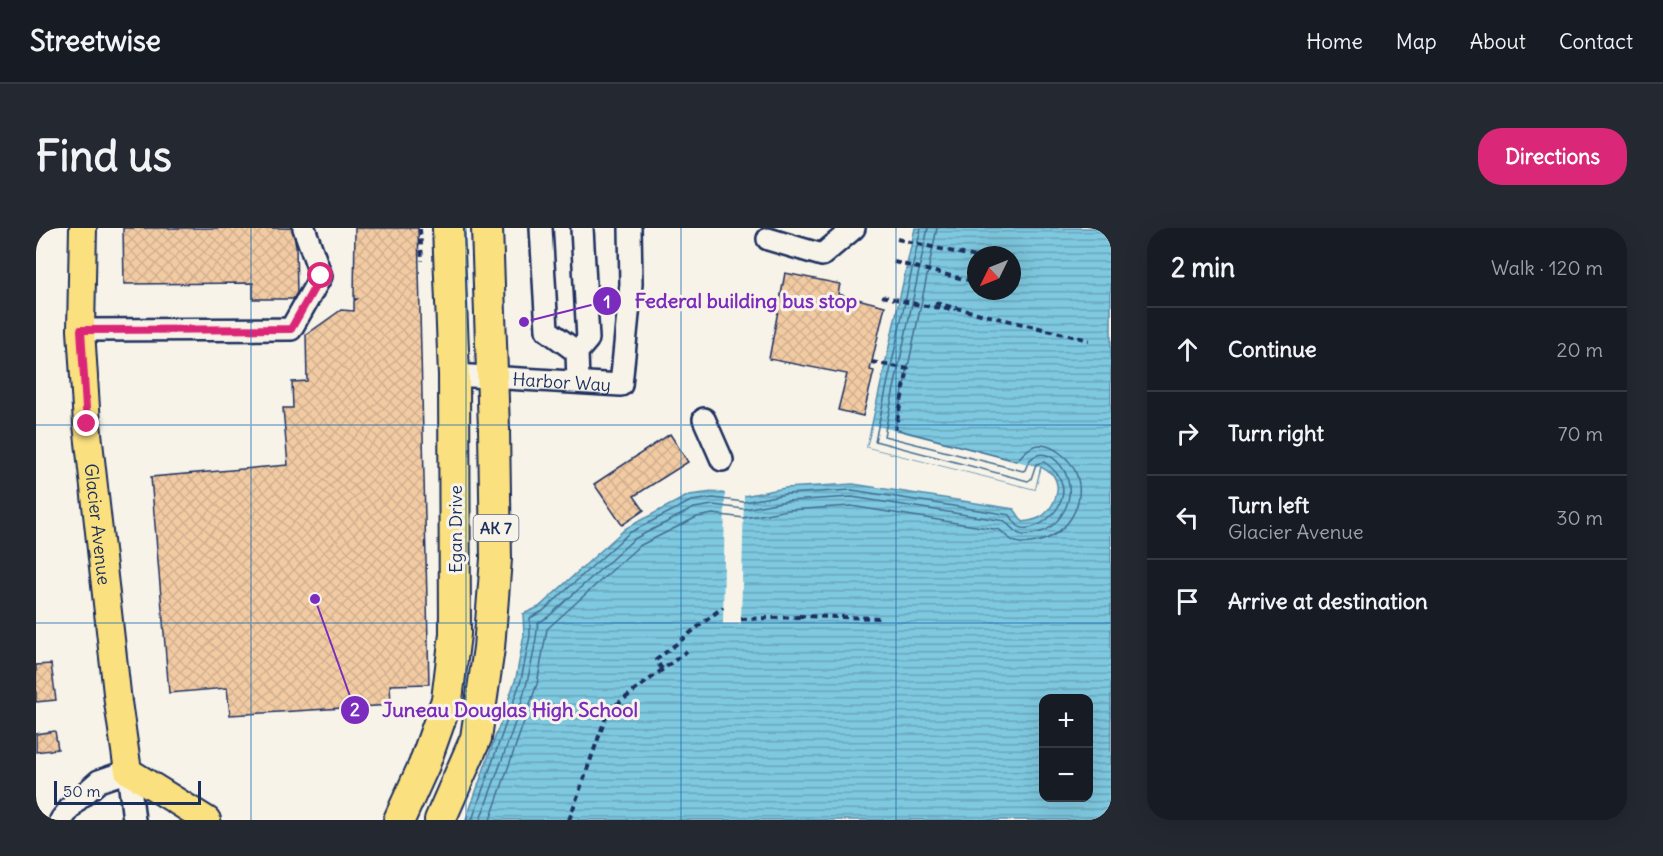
<!DOCTYPE html>
<html lang="en">
<head>
<meta charset="utf-8">
<style>
  body { margin:0; font-family:Delius,sans-serif; background:#242831; color:#f1f3f6 }
  .controls { position:absolute; right:18px; bottom:18px; display:grid; overflow:hidden; border-radius:12px; box-shadow:0 6px 24px #0002 }
  .controls button { width:54px; height:54px; display:grid; place-items:center; padding:0; border:0; border-bottom:2px solid #363941; background:#171b24; color:#f1f3f6; font:30px sans-serif }
  .compass { position:absolute; left:931px; top:18px; width:54px; height:54px; border-radius:50%; background:#171b24; box-shadow:0 6px 24px #0002; rotate:227deg }
  .scale { position:absolute; left:18px; bottom:15px; width:147px; box-sizing:border-box; padding-left:6px; border:3px solid #1b2f5e; border-top:0; font-size:16px; line-height:21px; white-space:nowrap; color:#1b2f5e; -webkit-text-stroke:4px #f7f3e8; paint-order:stroke }
  .stop { position:absolute; width:18px; height:18px; margin:-14px; border:4px solid #db2777; border-radius:50%; background:#fff }
  .stop.end { background:#db2777; border-color:#fff; box-shadow:0 2px 6px #0008 }
  .list { margin:0; padding:0; list-style:none }
  h2 { display:flex; justify-content:space-between; align-items:center; height:78px; margin:0; padding:0 24px; font-size:26px }
  h2 small { font-size:20px; font-weight:400; color:#9ea1a6 }
  .list li { display:grid; grid-template-columns:39px 1fr auto; gap:18px; align-items:center; box-sizing:border-box; height:84px; padding:0 24px; border-top:2px solid #363941 }
  .list b { display:block; font-size:22px; white-space:nowrap }
  .list p { margin:0; font-size:20px; white-space:nowrap; color:#9ea1a6 }
  .list em { font-size:20px; font-style:normal; color:#9ea1a6 }
  .icon { flex:none; width:33px; height:33px; fill:none; stroke:currentColor; stroke-width:2; stroke-linecap:round; stroke-linejoin:round }
  .map { position:relative; flex:none; width:1075px; height:592px; overflow:hidden; border-radius:24px }
  header { display:flex; align-items:center; gap:36px; box-sizing:border-box; height:84px; padding:0 30px; background:#171b24; border-bottom:2px solid #363941 }
  header strong { font-size:28px }
  nav { display:flex; gap:33px; margin-inline-start:auto; font-size:21px }
  .intro { display:flex; align-items:center; justify-content:space-between; box-sizing:border-box; height:144px; padding:0 36px }
  h1 { margin:0; font-size:42px }
  .button { padding:15px 27px; border-radius:24px; background:#db2777; color:#fff; font-size:21px; font-weight:700 }
  main { display:flex; gap:36px; padding:0 36px }
  aside { flex:1; background:#171b24; border-radius:24px; box-shadow:0 6px 24px #0002 }
  .map>svg:first-child { display:block }
  .water { fill:url(#water-rules); stroke:#578bac; stroke-width:1.5; fill-rule:evenodd }
  .pier { fill:#f7f3e8 }
  .lines { fill:none; stroke-linecap:round; stroke-linejoin:round }
  .shore { stroke:#436d92; stroke-width:1.5 }
  .building { fill:url(#building-cross-hatch); stroke:#1b2f5e; stroke-width:1.5 }
  .minor-casing { stroke:#1b2f5e; stroke-width:26 }
  .major-casing { stroke:#1b2f5e; stroke-width:30 }
  .highway-casing { stroke:#1b2f5e; stroke-width:34 }
  .path { stroke:#1b2f5e; stroke-width:4; stroke-dasharray:6 4.5; stroke-linecap:butt }
  .minor { stroke:#f7f3e8; stroke-width:21 }
  .major { stroke:#fbe080; stroke-width:26 }
  .highway { stroke:#fbe080; stroke-width:30 }
  .route { stroke:#db2777; stroke-width:8 }
  .grid { fill:none; stroke:#1f6fb2; stroke-width:1.5; stroke-opacity:0.55 }
  .labels { text-anchor:middle; dominant-baseline:central; stroke-width:6; stroke-linejoin:round; paint-order:stroke }
  .shield { fill:#f7f3e8; stroke:#5d6a87; stroke-width:1.5 }
  .shield-label { font-size:16px; font-weight:bold; fill:#1b2f5e }
  .street-label { font-size:18px; fill:#1b2f5e; stroke:#f7f3e8 }
  .leader { fill:none; stroke:#7b2cbf; stroke-width:2 }
  .callout-dot { fill:#7b2cbf; stroke:#f7f3e8; stroke-width:2 }
  .mark-label { font-size:18px; text-anchor:middle; font-weight:bold; fill:#fff }
  .callout-label { font-size:20px; text-anchor:middle; font-weight:bold; fill:#7b2cbf; stroke:#f7f3e8; stroke-width:6; stroke-linejoin:round; paint-order:stroke }
</style>
</head>
<body>
<header>
<strong>Streetwise</strong>
<nav><a>Home</a><a>Map</a><a>About</a><a>Contact</a></nav>
</header>
<div class="intro"><h1>Find us</h1><a class="button">Directions</a></div>
<main>
<div class="map">
<svg width="1075" height="592" viewBox="0 0 1075 592">
  <defs>
    <pattern id="water-rules" width="6" height="5" patternUnits="userSpaceOnUse" patternTransform="scale(1.5)"><rect width="6" height="5" fill="#7fc9e0"/><path d="M0 2.5h6" fill="none" stroke="#67a4b9"/></pattern>
    <pattern id="building-cross-hatch" width="8" height="8" patternUnits="userSpaceOnUse" patternTransform="scale(1.5)"><rect width="8" height="8" fill="#f3cba3"/><path d="M0 0l8 8M0 8l8-8" fill="none" stroke="#d0af8f"/></pattern>
  </defs>
  <rect width="100%" height="100%" fill="#f7f3e8"/>
  <filter id="ink" filterUnits="userSpaceOnUse"><feTurbulence type="fractalNoise" baseFrequency=".0167" numOctaves="2"/><feDisplacementMap in="SourceGraphic" scale="12" xChannelSelector="R" yChannelSelector="G"/><feConvolveMatrix kernelMatrix="1 2 1 2 8 2 1 2 1" color-interpolation-filters="sRGB"/></filter>
  <g filter="url(#ink)">
    <path class="water" d="M879 0H1075V592H430L480 450 488 407 487 386 503 379 590 300 653 267 677 264 708 268 749 260 817 256 978 281 987 294C993 293 1000 292 1005 289 1017 281 1027 261 1017 247 1014 244 1008 241 1005 239L999 261 831 219ZM940 27H976V63H940ZM1008 470H1052V570H1008Z"/>
    <g class="pier">
      <polygon points="837,197 1004,239 999,261 831,219"/>
      <polygon points="687,262 711,264 708,268 705,396 687,396 689,266"/>
    </g>
    <g class="lines">
      <g class="shore">
        <path d="M436 592 485 452 494 408V390L507 383 593 305 655 273 677 270 708 274 750 266 816 262 974 287C976 290 979 295 982 298 999 311 1056 266 1008 234L1000 236 995 251 992 253 839 213 885 0"/>
        <path d="M444 592C467 527 495 463 502 395L512 389 598 311 658 280 677 277 708 281 751 273 816 269 969 293C982 308 985 310 1005 304 1015 301 1023 292 1028 283 1049 244 1001 203 989 242L987 243 848 208 892 0"/>
        <path d="M454 592 501 456 511 401 603 318 661 289 677 286 708 290 752 282 815 278 964 302C975 314 983 318 1000 314 1042 306 1060 251 1024 225 1016 219 1008 215 998 218 990 221 986 228 980 233L859 201 901 0"/>
      </g>
    </g>
    <g class="building">
      <polygon points="87,0 256,0 260,17 261,65 257,71 217,71 217,55 88,56"/>
      <polygon points="319,0 382,0 393,456 354,457 355,477 194,487 191,460 133,465 115,249 252,237 247,180 257,180 256,154 271,153 270,107 305,82 318,83 318,73 321,71 318,71"/>
      <polygon points="749,45 804,56 802,66 849,78 834,142 838,143 827,188 802,182 811,146 733,131"/>
      <polygon points="634,206 652,234 598,268 608,282 586,297 558,256"/>
      <polygon points="15,436 20,472 0,474 0,437"/>
      <polygon points="19,503 22,521 0,524 0,506"/>
    </g>
    <g class="lines">
      <defs>
        <g id="minor">
          <polyline points="505,0 511,102 541,124"/>
          <polyline points="732,11 786,27 818,0"/>
          <polyline points="45,102 255,101 285,48 268,0"/>
          <path id="s1" d="M418 147 585 157 595 56 594 0"/>
          <polyline points="542,154 541,124 552,111 546,0"/>
          <polyline points="668,191 686,232"/>
          <polyline points="25,592 39,574 63,553 92,543 98,592"/>
        </g>
        <g id="major">
          <path id="s2" d="M47 0 45 102 51 196 82 474 92 543 171 592"/>
        </g>
        <g id="highway">
          <polyline points="363,592 388,537 411,472 419,406 418,147 412,0"/>
          <polyline points="404,592 440,510 453,420 460,331 458,201 451,0"/>
        </g>
      </defs>
      <use href="#minor" class="minor-casing"/>
      <use href="#major" class="major-casing"/>
      <use href="#highway" class="highway-casing"/>
      <g class="path">
        <polyline points="384,1 386,33"/>
        <polyline points="861,11 940,29"/>
        <polyline points="858,34 940,54"/>
        <polyline points="846,68 884,77 919,82"/>
        <polyline points="899,75 1053,112"/>
        <polyline points="836,134 872,141 859,202"/>
        <polyline points="763,388 847,390"/>
        <polyline points="705,391 765,389"/>
        <polyline points="626,441 620,432 687,379"/>
        <polyline points="533,592 572,483 651,423"/>
      </g>
      <use href="#minor" class="minor"/>
      <use href="#major" class="major"/>
      <use href="#highway" class="highway"/>
    </g>
  </g>
  <g class="lines" filter="url(#ink)">
    <polyline class="route" points="51,196 45,102 255,101 285,48"/>
  </g>
  <path class="grid" d="M215 0V592M430 0V592M645 0V592M860 0V592M0 197H1075M0 395H1075"/>
  <g class="labels">
    <rect class="shield" x="437.5" y="287" width="45" height="26" rx="4.5"/>
    <g class="shield-label">
      <text x="460" y="300">AK 7</text>
    </g>
    <g class="street-label">
      <text stroke="none"><textPath href="#s1" startOffset="108">Harbor Way</textPath></text>
      <text stroke="none"><textPath href="#s2" startOffset="297">Glacier Avenue</textPath></text>
      <text transform="translate(419 301) rotate(-90)">Egan Drive</text>
    </g>
  </g>
  <path class="leader" d="M488 94L571 73M279 371L319 482"/>
  <g class="callout-dot">
    <circle cx="488" cy="94" r="6"/>
    <circle cx="279" cy="371" r="6"/>
    <circle cx="571" cy="73" r="15"/>
    <circle cx="319" cy="482" r="15"/>
  </g>
  <g class="mark-label">
    <text x="571" y="80">1</text>
    <text x="319" y="488">2</text>
  </g>
  <g class="callout-label">
    <text x="710" y="80">Federal building bus stop</text>
    <text x="474" y="489">Juneau Douglas High School</text>
  </g>
</svg>
<div class="controls">
<button>+</button>
<button>−</button>
</div>
<svg class="compass" viewBox="-18 -18 36 36"><path d="M0-13l5 13h-10z" fill="#e53935"/><path d="M0 13l5-13h-10z" fill="#9ea1a6"/></svg>
<div class="scale">50 m</div>
<div class="stop" style="left:285px;top:48px"></div>
<div class="stop end" style="left:51px;top:196px"></div>
</div>
<aside>
<h2>2 min<small>Walk · 120 m</small></h2>
<ul class="list">
<li><svg class="icon" aria-label="ahead" viewBox="0 0 24 24"><path d="M12 20V5M6 11l6-6 6 6"/></svg><div><b>Continue</b></div><em>20 m</em></li>
<li><svg class="icon" aria-label="right" viewBox="0 0 24 24"><path d="M7 20v-9h11M14 6l5 5-5 5"/></svg><div><b>Turn right</b></div><em>70 m</em></li>
<li><svg class="icon" aria-label="left" viewBox="0 0 24 24"><path d="M17 20v-9H6M10 6l-5 5 5 5"/></svg><div><b>Turn left</b><p>Glacier Avenue</p></div><em>30 m</em></li>
<li><svg class="icon" aria-label="arrive" viewBox="0 0 24 24"><path d="M6 21V4h12l-3 4 3 4H6"/></svg><div><b>Arrive at destination</b></div></li>
</ul>
</aside>
</main>
</body>
</html>
